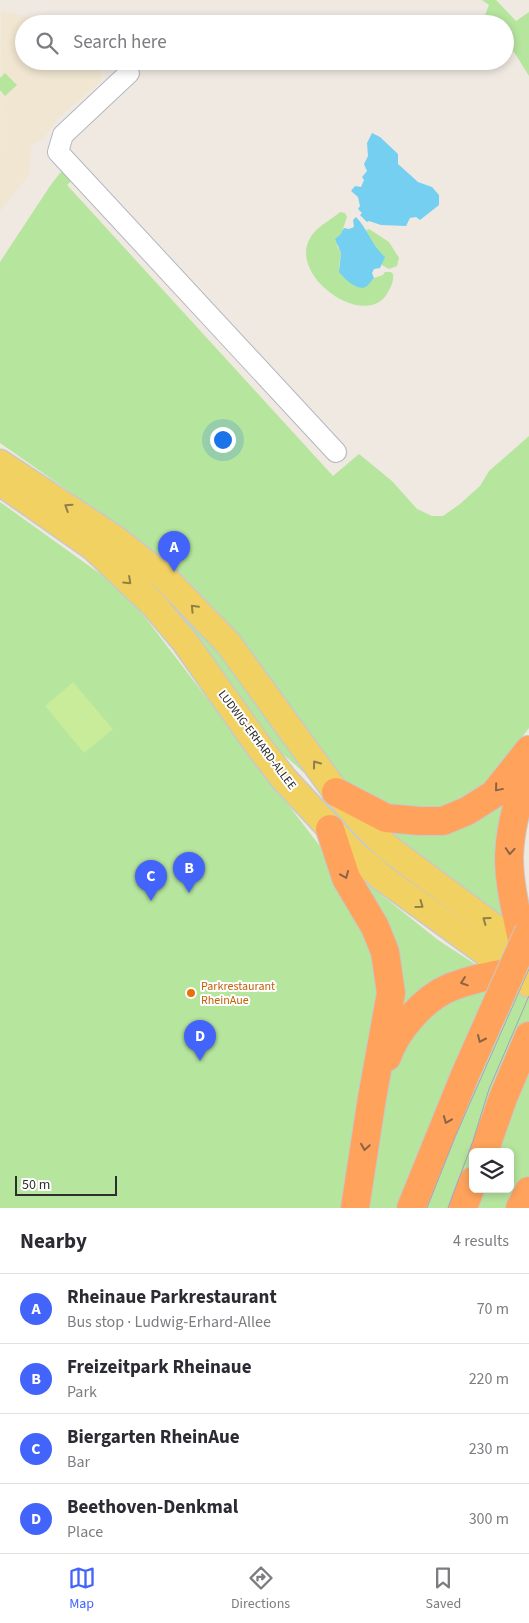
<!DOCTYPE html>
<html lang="en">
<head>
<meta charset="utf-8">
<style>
  body { margin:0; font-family:"Source Sans 3",sans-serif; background:#f7f7f7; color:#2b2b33 }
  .controls { position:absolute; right:15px; bottom:15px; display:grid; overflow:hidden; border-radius:8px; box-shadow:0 2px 8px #0003 }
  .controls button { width:45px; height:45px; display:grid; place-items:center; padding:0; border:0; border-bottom:1px solid #e1e1e2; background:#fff; color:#2b2b33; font:25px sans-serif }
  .scale { position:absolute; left:15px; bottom:12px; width:102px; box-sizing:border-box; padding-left:5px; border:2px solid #2e2e2e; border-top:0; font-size:14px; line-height:18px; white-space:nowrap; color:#2e2e2e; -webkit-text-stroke:4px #fff; paint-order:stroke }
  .you { position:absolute; left:222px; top:439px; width:18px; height:18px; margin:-12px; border:4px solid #fff; border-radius:50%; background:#1a73e8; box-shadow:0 0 0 8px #1a73e833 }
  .badge { display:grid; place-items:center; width:32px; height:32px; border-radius:50%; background:#4264fb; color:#fff; font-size:16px; font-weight:700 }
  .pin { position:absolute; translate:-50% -41px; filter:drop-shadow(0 1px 2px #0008) }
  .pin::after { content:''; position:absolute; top:26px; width:18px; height:15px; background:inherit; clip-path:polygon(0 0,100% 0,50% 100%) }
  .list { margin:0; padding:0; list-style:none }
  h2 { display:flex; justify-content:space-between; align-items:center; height:65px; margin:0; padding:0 20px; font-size:21px }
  h2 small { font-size:16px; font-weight:400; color:#7c7c81 }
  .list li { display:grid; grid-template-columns:32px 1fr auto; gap:15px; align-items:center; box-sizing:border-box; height:70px; padding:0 20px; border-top:1px solid #e1e1e2 }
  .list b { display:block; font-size:19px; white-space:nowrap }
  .list p { margin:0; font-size:16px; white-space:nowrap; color:#7c7c81 }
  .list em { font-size:16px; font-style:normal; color:#7c7c81 }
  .icon { flex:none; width:28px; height:28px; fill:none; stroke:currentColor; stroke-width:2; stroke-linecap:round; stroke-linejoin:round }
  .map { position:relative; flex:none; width:529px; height:1208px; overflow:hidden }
  .search { position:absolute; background:#fff; box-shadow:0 2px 8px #0003; left:15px; right:15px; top:15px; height:55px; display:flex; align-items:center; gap:12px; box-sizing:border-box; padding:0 18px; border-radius:28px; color:#7c7c81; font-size:19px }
  .sheet { height:345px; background:#fff }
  nav { display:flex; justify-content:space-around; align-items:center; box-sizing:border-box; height:70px; border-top:1px solid #e1e1e2; background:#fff; font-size:14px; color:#7c7c81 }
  nav a { display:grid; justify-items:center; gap:2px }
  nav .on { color:#4264fb }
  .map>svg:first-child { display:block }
  .education { fill:#f0e6d1 }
  .green { fill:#b6e59e; fill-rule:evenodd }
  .pitch { fill:#c9ec9a }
  .water { fill:#75cff0 }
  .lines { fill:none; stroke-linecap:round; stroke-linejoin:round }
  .minor-casing { stroke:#b4b7c1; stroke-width:22 }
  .major-casing { stroke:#c9c9c9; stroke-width:29 }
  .highway-casing { stroke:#c9c9c9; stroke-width:30 }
  .minor { stroke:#fff; stroke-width:20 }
  .major { stroke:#f2d163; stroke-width:26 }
  .highway { stroke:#ffa35c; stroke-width:28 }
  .tram { stroke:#a3a6b8; stroke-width:1 }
  .highway-bridge-casing { stroke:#c9c9c9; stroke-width:30; stroke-linecap:butt }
  .highway-bridge { stroke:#ffa35c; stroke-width:28 }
  .oneway { stroke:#908048 }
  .oneway2 { stroke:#8c6343 }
  .food-dot { fill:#e8710a; stroke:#fff; stroke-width:2 }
  .labels { text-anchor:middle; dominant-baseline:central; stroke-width:4; stroke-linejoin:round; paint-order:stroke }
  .street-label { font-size:12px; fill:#2e2e2e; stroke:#fff }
  .food-label { font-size:12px; fill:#c56008; stroke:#fff; text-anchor:start }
</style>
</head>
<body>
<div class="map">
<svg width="529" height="1208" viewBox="0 0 529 1208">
  <rect width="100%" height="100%" fill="#efe9e1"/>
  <polygon class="education" points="1,11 58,24 24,24 24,61 93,61 101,70 101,81 57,119 44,138 36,142 32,146 30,152 30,173 0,211"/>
  <g class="green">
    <polygon points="482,0 496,0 516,21 529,12 529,76 514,52 505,42 505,24 488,24 485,15 489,5"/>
    <polygon points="5,73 17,85 5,96 0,90 0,78"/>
    <polygon points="66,170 74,179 67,185 333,476 359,454 392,481 417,509 432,516 443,516 460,504 480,486 489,471 529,436 529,728 487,781 442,809 392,811 351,786 327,763 248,651 219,613 180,573 126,531 0,443 0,262 50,186 60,173"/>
    <path d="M340 212 345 213 347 217 337 246 341 253 339 267 353 285 364 287 374 278 383 275 385 272H391L393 274C394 281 391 287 388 292 368 331 290 279 309 240 315 227 330 221 340 212Z"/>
    <path d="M369 229 389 242 399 258 397 266 389 269 382 265C382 250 371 243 366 230Z"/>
    <path d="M0 502 106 578 138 608 319 845 438 940 529 999V1208H0ZM473 1152H510V1189H473Z"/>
    <polygon points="91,532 196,620 341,815 308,776 278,750"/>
    <polygon points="504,801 508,923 393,837 396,833 431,835"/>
  </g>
  <polygon class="pitch" points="73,682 113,729 84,753 45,706"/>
  <g class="water">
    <polygon points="372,133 380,137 398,154 398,164 418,182 432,187 439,195 439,205 420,220 416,217 410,218 406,226 381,225 369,221 367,222 360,215 362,213 358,209 360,206 358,197 351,191 355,186 361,187 364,180 362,177 367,171 364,164 368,156 367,143"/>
    <path d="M356 217C367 228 372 246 385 257L380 268 374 269 372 273 374 278C372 280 370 283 368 285 359 294 345 279 339 272L341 253 335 239 340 235 344 228 349 229 354 227 353 220Z"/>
  </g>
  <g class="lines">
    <defs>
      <polyline id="minor" points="129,73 63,135 58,152 336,452"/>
      <g id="major">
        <polyline points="0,463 114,538 166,579 228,643 336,792 362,822 387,847 529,953"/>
        <polyline points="0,482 93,547 153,604 185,642 260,748 284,779 353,853 380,876 529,984"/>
      </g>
      <g id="highway">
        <polyline points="336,792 386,818 420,821 443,821 467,811 494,794 529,750"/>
        <polyline points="330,829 346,878 375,927 385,952 391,993 372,1098 355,1208"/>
        <path d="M524 949C518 919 509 888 509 857 510 827 518 798 529 770"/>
        <path d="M387 1057C396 1030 424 998 451 987 471 979 491 975 512 972"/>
        <polyline points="484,1152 503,1098 529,1036"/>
        <polyline points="411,1208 465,1075"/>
        <polyline points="463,1208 473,1181"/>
        <polyline points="520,1208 529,1191"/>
      </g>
    </defs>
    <use href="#minor" class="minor-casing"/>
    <use href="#major" class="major-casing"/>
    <use href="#highway" class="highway-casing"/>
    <use href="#minor" class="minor"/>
    <use href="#major" class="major"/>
    <use href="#highway" class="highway"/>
    <g class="tram">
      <polyline points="427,1208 455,1137 529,969"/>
      <polyline points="448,1208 473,1141 489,1089 529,996"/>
    </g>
    <defs>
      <polyline id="highway-bridge" points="465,1075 529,931"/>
    </defs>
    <use href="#highway-bridge" class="highway-bridge-casing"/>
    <use href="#highway-bridge" class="highway-bridge"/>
  </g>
  <defs><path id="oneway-chevron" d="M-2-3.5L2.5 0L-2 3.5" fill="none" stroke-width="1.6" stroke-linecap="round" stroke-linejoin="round" transform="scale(1.25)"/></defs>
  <g class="oneway">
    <use href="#oneway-chevron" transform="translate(68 507) rotate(-147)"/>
    <use href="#oneway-chevron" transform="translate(128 581) rotate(43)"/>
    <use href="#oneway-chevron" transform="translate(194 608) rotate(-134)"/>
    <use href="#oneway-chevron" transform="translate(316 764) rotate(-126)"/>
    <use href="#oneway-chevron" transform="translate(420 905) rotate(36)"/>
    <use href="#oneway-chevron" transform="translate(486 920) rotate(-144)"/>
  </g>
  <g class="oneway2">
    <use href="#oneway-chevron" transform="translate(498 788) rotate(130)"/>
    <use href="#oneway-chevron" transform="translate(510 851) rotate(94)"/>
    <use href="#oneway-chevron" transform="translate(345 875) rotate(68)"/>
    <use href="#oneway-chevron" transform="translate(464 982) rotate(161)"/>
    <use href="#oneway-chevron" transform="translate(481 1039) rotate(114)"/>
    <use href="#oneway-chevron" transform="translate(447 1120) rotate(112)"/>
    <use href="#oneway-chevron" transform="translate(365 1147) rotate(99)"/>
  </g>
  <circle class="food-dot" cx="191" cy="993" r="5"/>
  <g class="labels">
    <g class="street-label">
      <text transform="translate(257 740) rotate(53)">LUDWIG-ERHARD-ALLEE</text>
    </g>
    <g class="food-label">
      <text x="201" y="986">Parkrestaurant<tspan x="201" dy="14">RheinAue</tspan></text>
    </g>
  </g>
</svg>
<div class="controls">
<button><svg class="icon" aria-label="layers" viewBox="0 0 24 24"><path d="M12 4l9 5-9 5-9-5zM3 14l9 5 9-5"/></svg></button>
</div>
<div class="scale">50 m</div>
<div class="you"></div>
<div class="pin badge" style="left:174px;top:572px">A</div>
<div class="pin badge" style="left:189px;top:893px">B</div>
<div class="pin badge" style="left:151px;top:901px">C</div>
<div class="pin badge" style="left:200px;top:1061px">D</div>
<div class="search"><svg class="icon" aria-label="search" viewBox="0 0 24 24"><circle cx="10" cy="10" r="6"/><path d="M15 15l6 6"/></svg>Search here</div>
</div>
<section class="sheet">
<h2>Nearby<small>4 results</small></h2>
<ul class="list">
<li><span class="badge">A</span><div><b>Rheinaue Parkrestaurant</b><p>Bus stop · Ludwig-Erhard-Allee</p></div><em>70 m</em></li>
<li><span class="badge">B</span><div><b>Freizeitpark Rheinaue</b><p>Park</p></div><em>220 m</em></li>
<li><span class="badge">C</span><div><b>Biergarten RheinAue</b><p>Bar</p></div><em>230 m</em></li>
<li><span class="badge">D</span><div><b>Beethoven-Denkmal</b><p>Place</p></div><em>300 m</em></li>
</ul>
</section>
<nav>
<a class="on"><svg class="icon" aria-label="map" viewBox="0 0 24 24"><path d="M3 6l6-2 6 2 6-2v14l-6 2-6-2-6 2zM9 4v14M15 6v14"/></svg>Map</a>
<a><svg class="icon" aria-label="directions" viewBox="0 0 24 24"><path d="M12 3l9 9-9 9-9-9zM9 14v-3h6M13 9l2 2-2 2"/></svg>Directions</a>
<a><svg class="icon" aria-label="saved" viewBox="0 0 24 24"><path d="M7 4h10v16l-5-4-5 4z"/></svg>Saved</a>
</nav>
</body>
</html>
